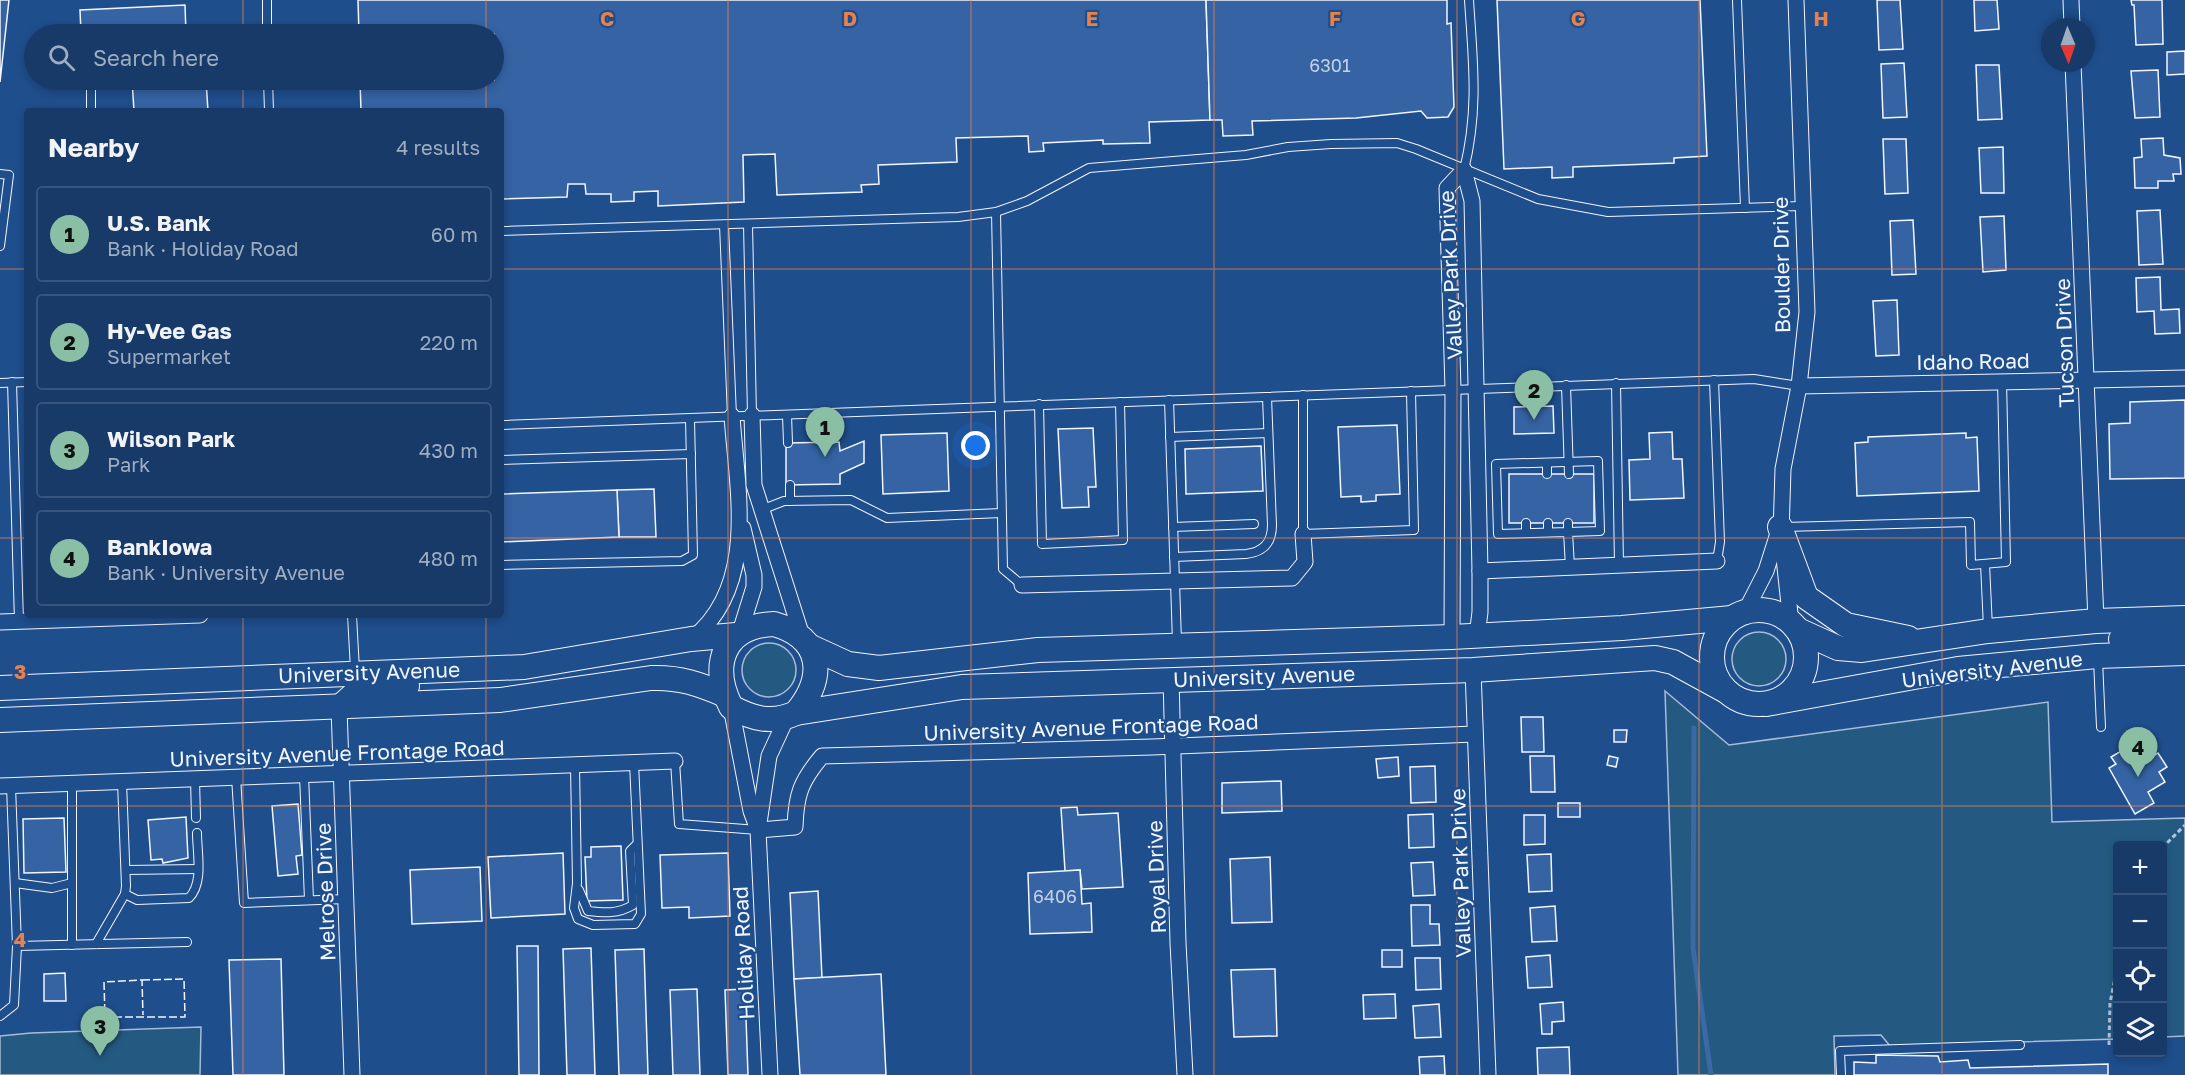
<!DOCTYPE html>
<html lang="en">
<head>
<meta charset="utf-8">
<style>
  body { margin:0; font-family:"Golos Text",sans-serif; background:#244571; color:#f1f3f6 }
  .controls { position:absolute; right:18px; bottom:18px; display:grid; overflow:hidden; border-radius:6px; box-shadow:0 3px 9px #0003 }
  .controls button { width:54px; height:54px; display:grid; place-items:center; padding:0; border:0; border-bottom:2px solid #36547d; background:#173a69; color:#f1f3f6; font:30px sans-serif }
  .compass { position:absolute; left:2041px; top:18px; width:54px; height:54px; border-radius:50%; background:#173a69; box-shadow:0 3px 9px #0003; rotate:178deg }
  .you { position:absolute; left:976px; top:446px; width:21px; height:21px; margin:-15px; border:4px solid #fff; border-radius:50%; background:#1a73e8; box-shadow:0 0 0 9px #1a73e833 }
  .badge { display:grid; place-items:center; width:39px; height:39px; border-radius:50%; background:#8abfa5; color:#111; font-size:20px; font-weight:700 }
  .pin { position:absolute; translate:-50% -50px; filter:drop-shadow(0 2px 3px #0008) }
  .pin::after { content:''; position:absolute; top:32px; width:21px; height:18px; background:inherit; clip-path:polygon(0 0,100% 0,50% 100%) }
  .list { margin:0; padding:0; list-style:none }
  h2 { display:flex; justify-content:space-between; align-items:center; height:78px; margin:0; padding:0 24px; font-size:26px }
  h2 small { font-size:20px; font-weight:400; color:#9eadc0 }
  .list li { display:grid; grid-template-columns:39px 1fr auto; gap:18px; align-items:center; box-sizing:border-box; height:96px; margin:0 12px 12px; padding:0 12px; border:2px solid #36547d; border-radius:6px }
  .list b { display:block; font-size:22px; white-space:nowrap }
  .list p { margin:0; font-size:20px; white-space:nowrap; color:#9eadc0 }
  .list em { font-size:20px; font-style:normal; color:#9eadc0 }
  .icon { flex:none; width:33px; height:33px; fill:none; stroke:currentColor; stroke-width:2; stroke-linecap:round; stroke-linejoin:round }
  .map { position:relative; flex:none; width:2185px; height:1075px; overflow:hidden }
  .search { position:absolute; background:#173a69; box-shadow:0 3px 9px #0003; left:24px; top:24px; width:480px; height:66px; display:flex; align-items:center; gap:15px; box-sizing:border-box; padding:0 21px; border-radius:33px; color:#9eadc0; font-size:22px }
  .panel { position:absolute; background:#173a69; box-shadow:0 3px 9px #0003; left:24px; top:108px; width:480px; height:510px; border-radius:6px }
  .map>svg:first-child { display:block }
  .green { fill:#245a82; stroke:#a8bbd7; stroke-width:1.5 }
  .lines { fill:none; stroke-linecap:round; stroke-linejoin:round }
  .stream { stroke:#3b69a3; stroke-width:5 }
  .building { fill:#3563a3; stroke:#f2f6ff; stroke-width:1.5 }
  .lane-casing { stroke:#f2f6ff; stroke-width:10 }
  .street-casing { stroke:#f2f6ff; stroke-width:17 }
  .primary-casing { stroke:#f2f6ff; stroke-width:26 }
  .path { stroke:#b3c4dc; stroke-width:3; stroke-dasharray:4.5 3; stroke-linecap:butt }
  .lane { stroke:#1f4e8c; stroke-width:8 }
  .street { stroke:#1f4e8c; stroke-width:15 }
  .primary { stroke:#1f4e8c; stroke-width:24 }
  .fence { stroke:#f2f6ff; stroke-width:1.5; stroke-dasharray:8 3; stroke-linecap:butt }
  .grid { fill:none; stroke:#ea8049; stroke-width:1.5; stroke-opacity:0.55 }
  .labels { text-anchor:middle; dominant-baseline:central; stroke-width:4.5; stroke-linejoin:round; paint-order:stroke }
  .number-label { font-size:18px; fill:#c3d1e8 }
  .street-label { font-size:21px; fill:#f2f6ff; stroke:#1f4e8c }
  .grid-label { font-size:20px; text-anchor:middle; font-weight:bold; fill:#ea8049; stroke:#1f4e8c; stroke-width:4.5; stroke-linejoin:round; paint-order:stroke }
</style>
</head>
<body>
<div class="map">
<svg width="2185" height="1075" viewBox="0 0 2185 1075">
  <rect width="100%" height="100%" fill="#1f4e8c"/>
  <g class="green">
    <circle cx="1759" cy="659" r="27"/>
    <circle cx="769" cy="670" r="27"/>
    <polygon points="1665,691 1729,745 2048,702 2052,822 2185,818 2185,1036 2163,1037 2162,846 2118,846 2117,1039 1890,1046 1881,1035 1834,1036 1835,1075 1678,1075"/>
    <polygon points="201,1027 200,1075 0,1075 0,1036 31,1033"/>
  </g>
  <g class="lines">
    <polyline class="stream" points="1694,728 1693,948 1711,1075"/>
  </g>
  <g class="building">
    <polygon points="0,0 9,0 0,82"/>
    <polygon points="358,0 1206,0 1210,120 1149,122 1150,143 1103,144 1103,140 1043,143 1044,151 1029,152 1028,136 956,138 957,162 878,165 879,184 861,185 862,192 777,195 775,154 743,155 744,202 658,206 658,191 634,192 634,201 611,202 611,194 586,194 585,184 568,184 567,197 501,199 501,111 361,111 360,80 494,80 494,34 359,34"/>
    <polygon points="1206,0 1447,0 1447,24 1451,23 1454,107 1448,117 1427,118 1421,111 1356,118 1252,121 1253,135 1223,136 1222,120 1210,120"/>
    <polygon points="1497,0 1700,0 1707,156 1674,158 1674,163 1573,167 1573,177 1552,178 1552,167 1504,169"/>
    <polygon points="1877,0 1900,0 1903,49 1879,50"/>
    <polygon points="1974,0 1997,0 1999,29 1975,31"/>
    <polygon points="2131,0 2162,0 2163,44 2136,45 2134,5 2132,5"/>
    <polygon points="185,5 186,34 81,34 80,10"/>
    <polygon points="2185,51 2185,74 2167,75 2167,52"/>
    <polygon points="1904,63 1907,117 1883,118 1881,64"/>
    <polygon points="1976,65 1999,65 2002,119 1978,120"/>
    <polygon points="2158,70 2160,117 2135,118 2131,71"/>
    <polygon points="132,80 206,80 208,111 134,111"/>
    <polygon points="2163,138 2164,155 2180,158 2181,174 2173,174 2174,181 2158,181 2158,188 2135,188 2134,158 2142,157 2141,139"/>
    <polygon points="1883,139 1906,139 1908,193 1885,194"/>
    <polygon points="2003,147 2004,193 1981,193 1979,148"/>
    <polygon points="2160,210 2163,264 2139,265 2137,211"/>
    <polygon points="2004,216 2006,270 1983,272 1980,217"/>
    <polygon points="1913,220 1916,274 1892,275 1890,221"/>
    <polygon points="2160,277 2161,310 2179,309 2180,333 2155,334 2154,311 2137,312 2136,278"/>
    <polygon points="1897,300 1899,355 1876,356 1873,301"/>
    <polygon points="2185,400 2185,478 2110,479 2109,424 2130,423 2130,402"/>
    <polygon points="1553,406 1554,433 1514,434 1514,407"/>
    <polygon points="25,419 27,419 27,498"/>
    <polygon points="1397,425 1400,494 1376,495 1376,501 1361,502 1361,496 1341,497 1338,427"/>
    <polygon points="1093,428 1096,487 1088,487 1089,507 1062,508 1058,429"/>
    <polygon points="1672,432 1673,459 1682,459 1684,498 1630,500 1629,460 1650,459 1649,433"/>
    <polygon points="947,433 949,491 883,494 881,435"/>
    <polygon points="1966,433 1966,438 1977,437 1979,491 1857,496 1855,443 1868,442 1868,437"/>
    <polygon points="864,441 864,463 840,474 840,484 786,485 786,443 839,442 840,451"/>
    <polygon points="1261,446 1263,491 1186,494 1185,449"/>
    <rect x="1509" y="474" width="85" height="49"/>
    <polygon points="654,489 656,537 619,537 617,490"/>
    <polygon points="617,490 619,537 501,542 501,494"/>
    <polygon points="1521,717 1543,717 1544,752 1522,752"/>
    <polygon points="1614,730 1627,730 1626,742 1614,742"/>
    <polygon points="2142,739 2152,757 2158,753 2167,767 2159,772 2165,782 2148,792 2154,803 2135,814 2109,768 2116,764 2111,757"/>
    <polygon points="1530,756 1554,756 1555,792 1531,792"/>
    <polygon points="1609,756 1618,758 1616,767 1607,765"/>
    <polygon points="1398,757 1399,776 1378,778 1376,759"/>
    <polygon points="1435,766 1436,802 1411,803 1410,767"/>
    <polygon points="1281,781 1282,811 1222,813 1222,783"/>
    <rect x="1558" y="803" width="22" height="14"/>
    <polygon points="298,804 302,855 296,856 298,874 278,876 272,806"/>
    <polygon points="1077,807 1078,815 1118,813 1123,887 1082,889 1080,870 1065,871 1061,808"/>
    <polygon points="1433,814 1434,847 1409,848 1408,815"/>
    <polygon points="1524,815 1545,815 1545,844 1524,845"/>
    <polygon points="186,817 188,858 163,863 162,859 151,860 148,820"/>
    <polygon points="64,818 66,872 24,873 23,819"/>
    <polygon points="621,846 623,900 587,901 585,857 591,857 591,847"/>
    <polygon points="563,853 565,914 491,918 488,857"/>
    <polygon points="728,853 730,916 689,918 689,907 662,908 660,855"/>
    <polygon points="1551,854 1552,891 1529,892 1527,855"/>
    <polygon points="1270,857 1272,922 1232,923 1230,859"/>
    <polygon points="1433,862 1435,895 1413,896 1411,863"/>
    <polygon points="480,867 482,921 412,924 410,870"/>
    <polygon points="1080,870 1082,904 1091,903 1092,932 1030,934 1028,873"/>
    <polygon points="818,891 822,978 794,979 790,893"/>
    <polygon points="1411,905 1430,905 1430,924 1439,924 1440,945 1412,946"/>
    <polygon points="1555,906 1557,941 1532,942 1530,908"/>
    <polygon points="517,946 538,946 539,1075 519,1075"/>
    <polygon points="591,948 595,1075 567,1075 563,949"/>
    <polygon points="644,949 648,1075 619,1075 615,950"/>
    <rect x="1382" y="950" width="20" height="17"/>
    <polygon points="1550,955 1552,987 1528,988 1526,957"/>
    <polygon points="1415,958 1440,958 1441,989 1416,990"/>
    <polygon points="281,959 284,1075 233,1075 229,960"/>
    <polygon points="1275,969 1277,1036 1234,1037 1231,970"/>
    <polygon points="65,973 66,1001 44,1001 44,974"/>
    <polygon points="881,974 886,1075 800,1075 794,979"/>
    <polygon points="697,989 700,1075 673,1075 670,990"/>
    <polygon points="745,989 748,1075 728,1075 725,990"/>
    <polygon points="1395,994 1396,1018 1364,1019 1363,995"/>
    <polygon points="1563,1002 1564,1021 1552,1022 1552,1034 1542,1034 1540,1004"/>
    <polygon points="1439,1004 1441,1037 1415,1038 1413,1006"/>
    <polygon points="1569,1047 1570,1075 1538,1075 1537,1048"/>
    <polygon points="1876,1055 1938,1056 1940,1062 1968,1060 1970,1068 2108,1064 2108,1075 1854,1075 1854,1062 1876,1063"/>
    <polygon points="1444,1056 1445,1075 1420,1075 1419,1057"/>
  </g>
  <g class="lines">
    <defs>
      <g id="lane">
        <polyline points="267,0 267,34"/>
        <polyline points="1737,0 1745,208"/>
        <polyline points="268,80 269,111"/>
        <polyline points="91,111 91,80"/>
        <path d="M1464 170C1479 109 1473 62 1469 0"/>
        <polyline points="0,174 9,175 0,246"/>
        <polyline points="996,212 1003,569 1022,585"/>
        <polyline points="748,224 752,415"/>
        <polyline points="724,225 732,416"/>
        <polyline points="501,231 958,217 996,212 1027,201 1089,168 1246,155 1288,147 1331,144 1397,143 1416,149 1538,199 1608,212 1801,206"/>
        <polyline points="1714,380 1720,542 1717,561"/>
        <polyline points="12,382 19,622"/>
        <polyline points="0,383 27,382"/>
        <polyline points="1616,383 1619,565"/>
        <polyline points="1566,385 1569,474"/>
        <polyline points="1303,395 1303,534 1414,530 1411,391"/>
        <polyline points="1169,400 1177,642"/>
        <polyline points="1039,404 1042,544 1123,540 1120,402"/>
        <polyline points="787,415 788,443"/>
        <polyline points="501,425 1754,379 1799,386"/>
        <polyline points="1170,437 1268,433"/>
        <polyline points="501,460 691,454"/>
        <polyline points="1547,463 1547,474"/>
        <polyline points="790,485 790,501"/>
        <polyline points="761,510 784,501 851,500 887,518 1001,513"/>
        <polyline points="1526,523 1526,533"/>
        <polyline points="1548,523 1548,532"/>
        <polyline points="1568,523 1568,532 1498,534 1496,464 1598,461 1600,531 1568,532 1570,567"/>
        <polyline points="1173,527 1254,524"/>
        <polyline points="1784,527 1970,522 1971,565 2006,562 2002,380"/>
        <path d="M1174 557 1246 554C1264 552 1272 542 1272 525L1267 397"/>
        <polyline points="1985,564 1988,628"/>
        <polyline points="501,565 682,561 693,555 690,419"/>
        <polyline points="352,615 355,670"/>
        <polyline points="2098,660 2101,727"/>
        <polyline points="675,761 679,824 758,830"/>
        <polyline points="575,766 577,883 574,908 578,919 593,925 635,924 641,914 634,763"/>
        <polyline points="304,775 309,900"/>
        <polyline points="236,777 244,903 346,899"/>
        <polyline points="195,779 196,818"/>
        <polyline points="72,783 72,945"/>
        <polyline points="11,786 17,946 187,942"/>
        <polyline points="126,870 198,869"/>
        <polyline points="15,883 52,888 72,883"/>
        <path d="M579 890 588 911C605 913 618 914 633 905L630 851 637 844"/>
        <path d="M125 894 137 900 189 898C204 883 197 853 197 833"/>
        <polyline points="96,944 125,894 126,886 122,782"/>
        <polyline points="0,1016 14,1005 17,946"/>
        <polyline points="1841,1075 1840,1051 2020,1045"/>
      </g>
      <g id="street">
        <polyline points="2071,0 2072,27"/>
        <polyline points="2073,63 2096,621"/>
        <polyline points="1464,170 1472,201 1480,571 1480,612 1477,636"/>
        <polyline points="1799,386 2185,378"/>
        <polyline points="752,415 754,485 802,636"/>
        <polyline points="1781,534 1783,469 1799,386 1807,312 1796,0"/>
        <polyline points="1784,558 1791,623"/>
        <polyline points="1480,571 1717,561"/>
        <polyline points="1022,585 1292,578 1305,562 1303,534"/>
        <polyline points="1745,612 1766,571 1780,527"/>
        <polyline points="0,622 200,615"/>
        <polyline points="740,632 754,587 754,575 743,528"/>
        <polyline points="1452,637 1453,389 1447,188 1464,170"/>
        <path d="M693 638C758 585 737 490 732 416"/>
        <polyline points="1473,670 1488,1075"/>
        <polyline points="1171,679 1178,943 1185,1075"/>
        <polyline points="731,707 751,811 758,830"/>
        <polyline points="339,708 352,1075"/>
        <polyline points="0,786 675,761"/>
        <path d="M758 830 795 827C796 794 801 781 822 756L1152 747 1475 734"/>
        <polyline points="770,1075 758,830 769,756 787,717"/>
      </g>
      <g id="primary">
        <polyline points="1780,527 1806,597 1846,625 1908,638"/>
        <circle cx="1759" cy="657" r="47"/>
        <path d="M774 624C823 638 826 677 796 713 772 724 753 719 731 707 710 665 723 626 774 624Z"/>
        <polyline points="1798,630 1838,648 1862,650 1988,631 2096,621 2185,618"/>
        <polyline points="2121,639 2185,635"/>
        <polyline points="811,647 848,664 879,668 1038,650 1452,637 1622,628 1732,618"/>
        <polyline points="0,688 524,667 691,639 736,635"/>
        <polyline points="1766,704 1958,669 2097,656 2185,653"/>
        <polyline points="339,708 360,689 407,686"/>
        <polyline points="796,713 962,687 1473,670 1655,658 1673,662 1726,691"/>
        <path d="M0 720 500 700 651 678C680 677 699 684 725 695"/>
      </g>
    </defs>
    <use href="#lane" class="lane-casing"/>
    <use href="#street" class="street-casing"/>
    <use href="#primary" class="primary-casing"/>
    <g class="path">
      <polyline points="2162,848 2185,825"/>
      <polyline points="2109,1045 2110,1003 2118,963"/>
    </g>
    <use href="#lane" class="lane"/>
    <use href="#street" class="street"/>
    <use href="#primary" class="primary"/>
    <polyline class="fence" points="142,980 184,979 185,1017 105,1017 104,982 142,980 143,1015"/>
  </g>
  <path class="grid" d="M243 0V34M486 0V34M728 0V1075M971 0V1075M1214 0V1075M1457 0V1075M1699 0V1075M1942 0V1075M243 80V111M486 80V111M0 269H27M501 269H2185M0 538H27M501 538H2185M243 615V1075M486 615V1075M0 806H2185"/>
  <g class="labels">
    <g class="number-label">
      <text x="1330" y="65">6301</text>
      <text x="1055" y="896">6406</text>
    </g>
    <g class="street-label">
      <text transform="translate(1781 265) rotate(-91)">Boulder Drive</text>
      <text transform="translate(1450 275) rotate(-93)">Valley Park Drive</text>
      <text transform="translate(2064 343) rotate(-92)">Tucson Drive</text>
      <text transform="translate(1973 361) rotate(-1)">Idaho Road</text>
      <text transform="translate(1992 669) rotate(-7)">University Avenue</text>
      <text transform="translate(369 672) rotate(-2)">University Avenue</text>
      <text transform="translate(1264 676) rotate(-2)">University Avenue</text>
      <text transform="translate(1091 727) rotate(-2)">University Avenue Frontage Road</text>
      <text transform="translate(337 753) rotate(-2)">University Avenue Frontage Road</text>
      <text transform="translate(1460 873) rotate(-92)">Valley Park Drive</text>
      <text transform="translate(1156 877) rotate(-92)">Royal Drive</text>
      <text transform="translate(325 892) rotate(-92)">Melrose Drive</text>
      <text transform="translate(743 953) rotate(-93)">Holiday Road</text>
    </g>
  </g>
  <g class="grid-label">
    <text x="607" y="26">C</text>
    <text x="850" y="26">D</text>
    <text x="1092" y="26">E</text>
    <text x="1335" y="26">F</text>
    <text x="1578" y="26">G</text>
    <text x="1821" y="26">H</text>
    <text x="20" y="679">3</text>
    <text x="20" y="947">4</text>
  </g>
</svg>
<div class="controls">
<button>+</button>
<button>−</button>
<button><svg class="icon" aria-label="locate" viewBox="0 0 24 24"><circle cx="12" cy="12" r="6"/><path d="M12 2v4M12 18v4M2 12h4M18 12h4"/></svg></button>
<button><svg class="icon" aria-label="layers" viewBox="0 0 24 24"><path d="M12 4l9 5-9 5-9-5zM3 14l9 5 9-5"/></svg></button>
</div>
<svg class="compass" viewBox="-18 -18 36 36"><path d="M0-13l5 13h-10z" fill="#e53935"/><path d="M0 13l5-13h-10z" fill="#9eadc0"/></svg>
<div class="you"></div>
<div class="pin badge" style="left:825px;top:457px">1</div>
<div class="pin badge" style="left:1534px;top:420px">2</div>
<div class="pin badge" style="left:100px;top:1056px">3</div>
<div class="pin badge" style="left:2138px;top:777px">4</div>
<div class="search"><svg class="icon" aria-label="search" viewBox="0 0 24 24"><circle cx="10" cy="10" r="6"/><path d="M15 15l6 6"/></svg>Search here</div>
<section class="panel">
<h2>Nearby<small>4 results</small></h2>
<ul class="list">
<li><span class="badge">1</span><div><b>U.S. Bank</b><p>Bank · Holiday Road</p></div><em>60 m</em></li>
<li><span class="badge">2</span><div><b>Hy-Vee Gas</b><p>Supermarket</p></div><em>220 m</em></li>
<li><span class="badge">3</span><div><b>Wilson Park</b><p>Park</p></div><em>430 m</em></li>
<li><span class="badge">4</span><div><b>BankIowa</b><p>Bank · University Avenue</p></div><em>480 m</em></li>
</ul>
</section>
</div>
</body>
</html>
